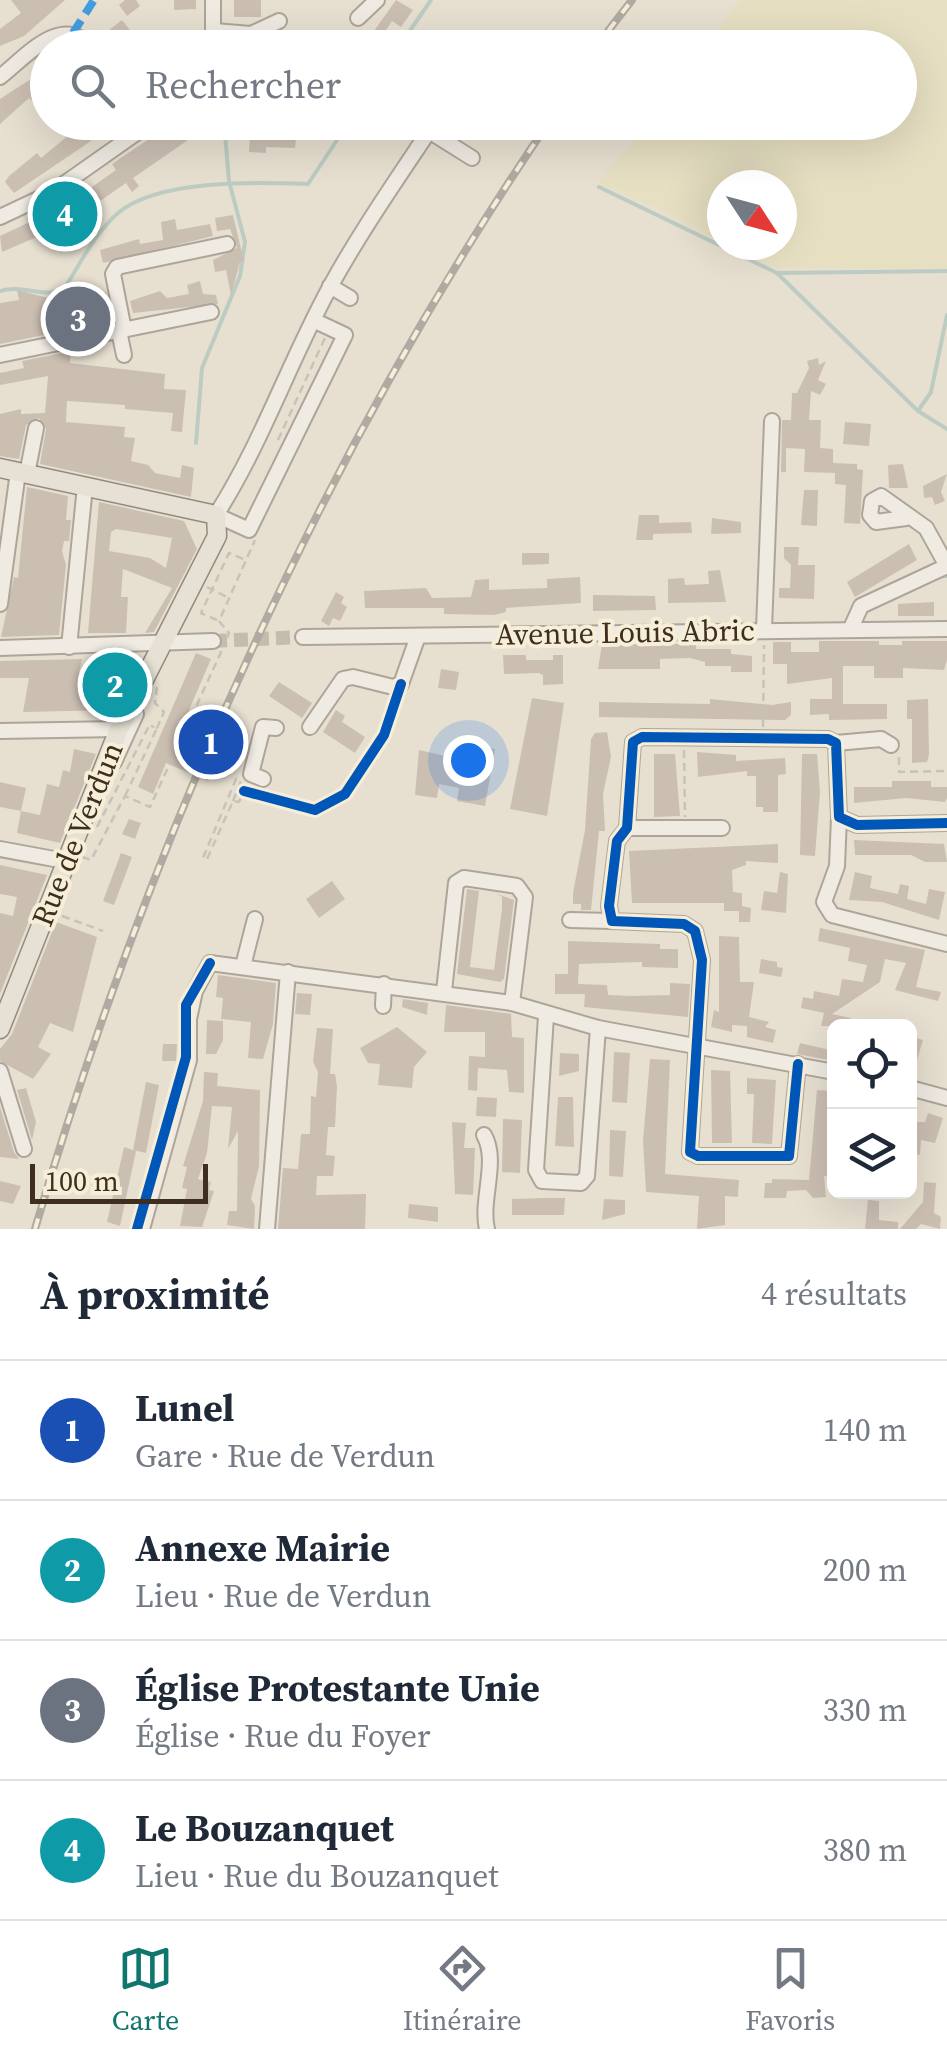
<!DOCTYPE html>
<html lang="fr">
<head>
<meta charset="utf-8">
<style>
  body { margin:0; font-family:"Source Serif 4",serif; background:#f2f2f3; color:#1f2937 }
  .controls { position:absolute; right:30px; bottom:30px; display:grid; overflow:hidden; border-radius:15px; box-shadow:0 10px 40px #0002 }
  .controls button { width:90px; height:90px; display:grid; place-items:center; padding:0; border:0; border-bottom:2px solid #e0e1e3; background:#fff; color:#1f2937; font:50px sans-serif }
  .compass { position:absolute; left:707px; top:170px; width:90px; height:90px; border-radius:50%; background:#fff; box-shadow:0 10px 40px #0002; rotate:126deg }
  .scale { position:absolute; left:30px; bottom:25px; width:178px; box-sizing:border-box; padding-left:10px; border:5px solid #3d2e20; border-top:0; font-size:28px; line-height:35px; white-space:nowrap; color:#3d2e20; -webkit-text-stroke:8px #f7eed8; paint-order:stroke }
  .you { position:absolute; left:468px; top:760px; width:35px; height:35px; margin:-25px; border:8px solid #fff; border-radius:50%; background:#1a73e8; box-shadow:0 0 0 15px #1a73e833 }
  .badge { display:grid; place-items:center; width:65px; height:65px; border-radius:50%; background:#0f766e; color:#fff; font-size:32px; font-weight:700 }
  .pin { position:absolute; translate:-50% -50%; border:5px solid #fff; box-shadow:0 2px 10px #0006 }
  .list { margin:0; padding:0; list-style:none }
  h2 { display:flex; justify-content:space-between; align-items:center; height:130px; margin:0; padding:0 40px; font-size:42px }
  h2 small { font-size:32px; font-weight:400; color:#747a83 }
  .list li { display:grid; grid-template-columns:65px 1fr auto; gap:30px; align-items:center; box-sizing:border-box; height:140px; padding:0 40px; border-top:2px solid #e0e1e3 }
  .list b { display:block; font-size:38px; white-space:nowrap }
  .list p { margin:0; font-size:32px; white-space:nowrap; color:#747a83 }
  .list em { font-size:32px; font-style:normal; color:#747a83 }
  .icon { flex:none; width:55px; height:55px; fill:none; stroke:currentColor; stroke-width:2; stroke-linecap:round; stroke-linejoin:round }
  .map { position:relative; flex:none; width:947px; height:1229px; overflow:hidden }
  .search { position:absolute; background:#fff; box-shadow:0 10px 40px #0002; left:30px; right:30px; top:30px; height:110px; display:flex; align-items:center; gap:25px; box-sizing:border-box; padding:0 35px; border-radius:55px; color:#747a83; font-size:38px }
  .sheet { height:690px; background:#fff }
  nav { display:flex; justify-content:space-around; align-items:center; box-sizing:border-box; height:140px; border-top:2px solid #e0e1e3; background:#fff; font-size:28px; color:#747a83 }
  nav a { display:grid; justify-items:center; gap:5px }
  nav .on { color:#0f766e }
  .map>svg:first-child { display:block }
  .farmland { fill:#e6dfc2 }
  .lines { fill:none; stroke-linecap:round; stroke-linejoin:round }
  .stream { stroke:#bcccc2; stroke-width:4 }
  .building { fill:#cbbfb2; fill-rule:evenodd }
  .minor-tunnel { stroke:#c5bcae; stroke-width:14; stroke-dasharray:14 7; stroke-linecap:butt }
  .minor-casing { stroke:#ada599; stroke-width:18 }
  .major-casing { stroke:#928b80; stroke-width:21 }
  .path { stroke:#c8c2b9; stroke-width:2.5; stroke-dasharray:8 5; stroke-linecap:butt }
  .minor { stroke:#efebe3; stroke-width:14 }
  .major { stroke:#e6e1d4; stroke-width:18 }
  .rail-casing { stroke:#afaaa2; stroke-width:8 }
  .rail { stroke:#f7eed8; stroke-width:4; stroke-dasharray:11; stroke-linecap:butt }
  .quiet { stroke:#3f9de0; stroke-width:8; stroke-dasharray:15 8; stroke-linecap:butt }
  .cycleway-casing { stroke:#f7eed8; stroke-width:16 }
  .cycleway { stroke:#0057b8; stroke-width:10 }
  .labels { text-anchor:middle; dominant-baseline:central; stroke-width:8; stroke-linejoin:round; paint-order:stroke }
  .street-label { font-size:30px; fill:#3d2e20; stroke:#f7eed8 }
</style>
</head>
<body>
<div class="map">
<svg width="947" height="1229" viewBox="0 0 947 1229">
  <rect width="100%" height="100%" fill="#e7e0d1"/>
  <polygon class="farmland" points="741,0 947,0 947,268 781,268 764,266 724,245 782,245 782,185 722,185 722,244 667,213 598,183 648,123 900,122 900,48 706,47"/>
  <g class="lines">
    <g class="stream">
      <polyline points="398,48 431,0"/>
      <polyline points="599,187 777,273 918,411 947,429"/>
      <polyline points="777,273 947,271"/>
      <path d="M0 291C22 284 44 299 64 289 80 264 95 233 118 213 158 179 257 182 308 184L349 122"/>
      <polyline points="918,411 931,392 947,315"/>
      <polyline points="196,443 202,368 240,276 245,242 229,181 224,122"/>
      <polyline points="943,576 947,576"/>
    </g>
  </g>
  <g class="building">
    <polygon points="11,0 65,0 24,36 0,46 0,29 21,13"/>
    <polygon points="125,0 136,0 140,6 127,16 119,5"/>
    <polygon points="174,0 196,0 196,9 174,10"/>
    <rect x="234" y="0" width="27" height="17"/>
    <polygon points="396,0 413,10 401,27 392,21 374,48 362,48"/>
    <polygon points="122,20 144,48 114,48 109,42 104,34"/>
    <polygon points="272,36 323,38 322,48 271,48"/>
    <polygon points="48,68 46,96 35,103 29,98 0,124 0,99"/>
    <polygon points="174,122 214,122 133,178 139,186 132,192 126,183 67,224 2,252 0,236 68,204 116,170 112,164"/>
    <polygon points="298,122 295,148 266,147 266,153 249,152 250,133 262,134 262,125"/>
    <polygon points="80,126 91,141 14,193 5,182 9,176 37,153 41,158"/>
    <polygon points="233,215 244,261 240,262 231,295 226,270 215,272 213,260 237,248 230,229 217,231 215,218"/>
    <polygon points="175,219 177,230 210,224 213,236 103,263 100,250 139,239 140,244 163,240 161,222"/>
    <polygon points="200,281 203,294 216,295 218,304 133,313 130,301 160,291 167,298 189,294 187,285"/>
    <polygon points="17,290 52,299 59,322 103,312 99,294 106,292 112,321 0,344 0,303 19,300"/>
    <polygon points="71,351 70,363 165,374 164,389 186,390 182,432 171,431 173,413 125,409 125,405 67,401 66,422 125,427 124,437 135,438 131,461 148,465 155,473 180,478 182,465 194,468 191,497 40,464 46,429 39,418 26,425 19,459 0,456 0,414 21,409 21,414 45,413 48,376 0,385 0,373 24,368 22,361"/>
    <polygon points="818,358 819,365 826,361 818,380 826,384 820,395 811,391 809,420 821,420 820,448 833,449 833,463 857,464 857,469 863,470 860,524 844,523 846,485 835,484 835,473 804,472 805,449 786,448 786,472 781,472 782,420 791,420 792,393 797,393 809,368 807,361"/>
    <polygon points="845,422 871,424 869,446 843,444"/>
    <polygon points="903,464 908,488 889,488 888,465"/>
    <polygon points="947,474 941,492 945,501 935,505 932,497 924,498 923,486"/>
    <polygon points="27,487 68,496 66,520 71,520 69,541 64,541 62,551 66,565 59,635 1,637 14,577 18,578"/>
    <polygon points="804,490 818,490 817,526 801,525"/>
    <path d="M99 502 184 521 197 549 154 632 145 633 172 588 123 569 121 597H128L126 633H88ZM116 529 172 538 166 568 150 558 109 551 111 532Z"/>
    <polygon points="639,515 659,515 659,523 691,522 692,533 653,534 653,540 636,540"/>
    <polygon points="712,518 741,522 741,533 711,534"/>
    <polygon points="909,544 917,560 855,597 847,582"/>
    <polygon points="784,547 799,547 798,565 815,565 814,599 779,598 779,588 790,588 791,565 784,558"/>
    <polygon points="522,553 549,553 549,564 522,565"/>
    <polygon points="720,570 726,602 668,603 668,579 684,578 685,585 709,584 708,571"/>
    <polygon points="580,577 581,603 506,608 506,612 494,615 444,614 444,608 365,608 364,591 426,588 432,598 471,597 475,580 489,579 489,590 547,588 547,579"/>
    <polygon points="336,592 344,597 341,603 347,607 340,621 333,618 329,626 321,621"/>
    <polygon points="593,595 655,596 656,610 593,611"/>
    <polygon points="934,602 934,616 898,616 898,604"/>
    <polygon points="819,641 879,641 879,645 902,645 902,641 947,641 947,660 944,670 903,668 903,678 874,678 874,666 843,666 843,704 887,704 887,719 829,720 829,714 810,715 810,699 832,699 832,678 787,684 787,664 773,664 773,642 791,642 791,652 819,652"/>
    <polygon points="602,644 696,644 696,649 731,649 731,654 752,656 752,672 731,672 731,666 705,666 705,662 690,658 660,659 660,669 598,669"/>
    <polygon points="196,653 211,659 189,710 231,729 208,781 166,763 153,794 138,787"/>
    <polygon points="503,655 526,655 526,660 553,660 553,655 563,655 563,684 543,685 543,675 538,673 504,674"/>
    <polygon points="105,658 124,658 123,672 130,670 115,710 23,712 29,678 0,678 0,661 82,659 79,673 87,675 81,701 105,700"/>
    <polygon points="441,669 459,672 456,690 438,688"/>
    <polygon points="279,682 312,703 302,718 269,696"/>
    <polygon points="532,698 564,703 547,816 510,809"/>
    <polygon points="710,699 772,705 791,702 791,715 785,720 599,717 599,702 710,704"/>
    <polygon points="928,699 929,755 927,762 912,763 912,719 907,719 907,700"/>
    <polygon points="336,710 345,716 342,722 365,737 355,753 323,732"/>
    <polygon points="607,732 611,757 603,794 605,831 599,831 591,910 581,910 581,904 573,904 573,893 585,830 591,739 595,733"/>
    <polygon points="466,744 495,749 485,806 457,801 459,788 439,784 437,798 415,795 419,750 463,760"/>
    <polygon points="74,749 96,754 60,843 17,833 21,811 40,815 47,784 59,787 63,770 70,772"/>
    <polygon points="697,752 736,755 736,761 785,758 786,774 778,775 778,812 763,812 763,807 756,807 756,776 747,776 747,771 698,777"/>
    <polygon points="654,754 675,754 680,816 654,817"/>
    <polygon points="802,754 817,754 820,792 815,856 800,855"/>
    <polygon points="892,781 931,781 931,787 947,787 947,798 945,802 906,798 854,803 854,787 892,787"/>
    <polygon points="0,782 26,788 21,811 0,807"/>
    <polygon points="129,819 141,823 135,839 122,834"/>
    <polygon points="854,840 944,844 947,862 925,862 911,855 855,855"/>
    <polygon points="778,844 778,863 746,861 746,865 732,870 733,892 742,893 742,906 751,908 750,922 739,922 739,911 724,911 724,903 632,903 629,851"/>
    <polygon points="121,853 132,857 114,905 103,901"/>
    <polygon points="0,865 47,875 0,994 0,913 13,916 17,897 0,894"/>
    <polygon points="780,872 788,874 786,913 761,910 764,891 777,893"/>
    <polygon points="855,872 872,876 870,888 898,894 900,884 909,886 907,899 926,904 929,889 945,892 939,920 882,902 849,900"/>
    <polygon points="332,881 345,899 319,918 306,899"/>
    <polygon points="467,889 479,891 470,967 494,970 502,909 502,897 497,894 514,900 504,979 500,982 457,974"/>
    <polygon points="56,922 97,937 73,1032 50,1023 38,1047 51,1054 33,1079 0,1061 0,1049 12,1034"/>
    <polygon points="820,928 925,950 916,987 941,992 938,1001 895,990 906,963 885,959 880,982 832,1014 851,1018 849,1026 821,1026 824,1013 801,1008 803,997 813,999 814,991 839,996 842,979 863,982 867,965 848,961 850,948 818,941"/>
    <polygon points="719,936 739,937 740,982 754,982 749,1017 769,1022 765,1027 776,1030 773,1043 747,1037 747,1026 732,1025 732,1032 711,1027 714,1010 719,1012"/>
    <polygon points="568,941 660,944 660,949 678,949 678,968 642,967 642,962 579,964 578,984 607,985 608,995 632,996 670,995 670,983 690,984 688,1017 584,1007 585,994 555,994 555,974 568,974"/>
    <polygon points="761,959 777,962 777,967 783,968 781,977 759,973"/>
    <polygon points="218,975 276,983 273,1024 263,1059 248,1058 251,1022 221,1019 223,998 216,997"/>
    <polygon points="297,993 312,994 310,1015 295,1014"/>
    <polygon points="403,999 428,1003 427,1015 402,1007"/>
    <polygon points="446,1005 511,1014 512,1037 524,1038 524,1093 509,1092 507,1070 478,1068 477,1091 468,1090 469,1056 485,1057 485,1032 444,1032"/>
    <polygon points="207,1020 223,1021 223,1040 216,1054 206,1054"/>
    <polygon points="397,1027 427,1052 414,1067 412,1088 378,1085 380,1064 368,1063 360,1048"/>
    <polygon points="317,1028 333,1029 330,1074 335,1074 337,1087 335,1127 328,1127 326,1155 335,1156 333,1176 317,1176 316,1195 366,1194 365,1229 278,1229 283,1168 298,1169 301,1134 310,1134 311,1096 316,1097 318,1072 313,1062"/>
    <polygon points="910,1036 923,1040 917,1060 910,1059"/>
    <polygon points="800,1043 834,1051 834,1061 797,1054"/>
    <polygon points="163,1044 177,1044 176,1061 162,1061"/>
    <polygon points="614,1052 630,1053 627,1103 612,1102"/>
    <polygon points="560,1053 579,1054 579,1071 559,1076"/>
    <polygon points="650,1059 670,1060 665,1174 739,1180 738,1197 725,1196 725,1225 697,1229 699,1196 646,1192 643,1141"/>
    <polygon points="711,1070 730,1071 732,1143 712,1143"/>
    <polygon points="204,1072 218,1073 217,1086 260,1090 259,1166 251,1199 255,1206 254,1229 227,1225 229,1211 237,1211 238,1131 228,1149 232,1107 212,1106 207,1153 198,1179 211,1182 209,1190 214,1191 202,1227 180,1226 187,1189 182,1188 187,1167 183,1166 203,1101"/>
    <polygon points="747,1078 776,1080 772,1144 752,1143 754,1094 747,1094"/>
    <polygon points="146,1082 159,1085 146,1153 133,1150"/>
    <polygon points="26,1088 36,1122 32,1140 17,1090"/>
    <polygon points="817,1090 834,1091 833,1155 830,1177 824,1176 826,1197 813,1198 806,1190 787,1191 786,1198 764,1198 765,1183 772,1183 772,1179 809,1180"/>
    <polygon points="477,1097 497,1098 496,1117 476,1116"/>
    <polygon points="558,1097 573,1097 574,1147 555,1146"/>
    <polygon points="0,1107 14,1152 19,1159 0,1157"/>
    <polygon points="928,1113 943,1118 935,1143 921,1140 920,1155 910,1152 910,1122 925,1122"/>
    <polygon points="503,1119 522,1120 520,1173 502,1172"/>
    <polygon points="452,1122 466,1123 464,1148 475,1148 473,1195 455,1194"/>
    <polygon points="610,1130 626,1131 623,1177 609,1176"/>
    <polygon points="124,1147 136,1151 120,1226 107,1222"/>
    <polygon points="0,1181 21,1186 13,1204 0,1201"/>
    <polygon points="924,1182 936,1183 934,1213 941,1217 940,1229 921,1224 916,1229 900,1229 923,1202"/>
    <polygon points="544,1198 565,1198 564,1215 512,1215 512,1199"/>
    <polygon points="604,1199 625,1200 625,1214 602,1220"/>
    <polygon points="868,1200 879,1201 879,1220 898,1222 898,1229 865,1229"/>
    <polygon points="409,1204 438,1207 438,1222 408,1218"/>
  </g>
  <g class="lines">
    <polyline class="minor-tunnel" points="213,641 303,637"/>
    <defs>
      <g id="minor">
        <polyline points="213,0 213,48"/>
        <polyline points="358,18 377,0"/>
        <polyline points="214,31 251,34 279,21"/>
        <path d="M0 77C26 57 62 12 91 48"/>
        <polyline points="0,217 51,193 152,122"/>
        <polyline points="330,286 350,298"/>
        <path d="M313 320 345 335 249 530 216 515C262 443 289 362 330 287 359 234 395 182 429 131L472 158"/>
        <polyline points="124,330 113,274 117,267 227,244"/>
        <polyline points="119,331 124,355"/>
        <polyline points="0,355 211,312"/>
        <polyline points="27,474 36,428"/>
        <polyline points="0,604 18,472"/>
        <polyline points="851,628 861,606 947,566 926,528 881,496 872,501 870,515 876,522 906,518"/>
        <polyline points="764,629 772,421"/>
        <polyline points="303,637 947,629"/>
        <polyline points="69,647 85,486"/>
        <polyline points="0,648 213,641"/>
        <polyline points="310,727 343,679 353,677 393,687 401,684 418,636"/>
        <polyline points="0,731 119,729"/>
        <polyline points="836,743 881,739 891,745"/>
        <polyline points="114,762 136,714 132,704"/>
        <polyline points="263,779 251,774 263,727 276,728"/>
        <polyline points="839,817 837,866 824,902 832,915 947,944"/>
        <polyline points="627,828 722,828"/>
        <polyline points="0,849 65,861"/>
        <polyline points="570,920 612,921"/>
        <polyline points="243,966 255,919"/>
        <polyline points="444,991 456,883 464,878 517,886 525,897 512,1003"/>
        <polyline points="383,1006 384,984"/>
        <polyline points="546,1016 536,1170 542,1181 581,1183 587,1176 598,1028"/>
        <polyline points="798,1064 789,1156 698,1156 690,1152 702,960 695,931 684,924 612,921 609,906 617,841 627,828 633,742 642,737 828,739 836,743 839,817 857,825 947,823"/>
        <polyline points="0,1071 24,1149"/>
        <polyline points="910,1088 947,1098"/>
        <path d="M484 1135C499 1161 480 1200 487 1229"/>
        <polyline points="142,1229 189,1060 189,1019 195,991 210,963 512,1003 598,1028 834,1072"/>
        <polyline points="267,1229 288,972"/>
      </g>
      <polyline id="major" points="0,468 216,515 217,536 119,729 0,1029"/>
    </defs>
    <use href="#minor" class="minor-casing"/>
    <use href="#major" class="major-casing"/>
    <g class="path">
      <polyline points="278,440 325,338"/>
      <polyline points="207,587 227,597"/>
      <polyline points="217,620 201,613 229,553 246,560"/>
      <polyline points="227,638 229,633 219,621 255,540"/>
      <polyline points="157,687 155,703 164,712 157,728 162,730"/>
      <polyline points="763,727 764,645"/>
      <polyline points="684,750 685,817"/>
      <polyline points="177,753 183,739 178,736"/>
      <polyline points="899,757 899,772 947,771"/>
      <polyline points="190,759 196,744"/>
      <polyline points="210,767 216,754"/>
      <polyline points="125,796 157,728 151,726"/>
      <polyline points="233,801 241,781 236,779 203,858 207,859 233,801 239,802 244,791"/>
      <polyline points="97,827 149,726"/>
      <polyline points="82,857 91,860 125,796 150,807 222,650"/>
      <polyline points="62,916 103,931"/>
    </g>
    <use href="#minor" class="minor"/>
    <use href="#major" class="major"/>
    <defs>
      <g id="rail">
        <polyline points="595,48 632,0"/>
        <path d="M35 1229C148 844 322 454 549 122"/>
      </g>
    </defs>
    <use href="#rail" class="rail-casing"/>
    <use href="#rail" class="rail"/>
    <polyline class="quiet" points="73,33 94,0"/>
    <defs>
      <g id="cycleway">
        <polyline points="244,791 315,810 345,794 384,735 401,684"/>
        <polyline points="798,1064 789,1156 698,1156 690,1152 702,960 695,931 684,924 612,921 609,906 617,841 627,828 633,742 642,737 828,739 836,743 839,817 857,825 947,823"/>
        <polyline points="137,1229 186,1057 186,1005 210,963"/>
      </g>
    </defs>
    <use href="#cycleway" class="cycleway-casing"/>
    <use href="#cycleway" class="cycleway"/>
  </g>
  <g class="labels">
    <g class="street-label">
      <text transform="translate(625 632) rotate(-1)">Avenue Louis Abric</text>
      <text transform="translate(77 834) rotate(-68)">Rue de Verdun</text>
    </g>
  </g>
</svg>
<div class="controls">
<button><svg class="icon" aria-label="locate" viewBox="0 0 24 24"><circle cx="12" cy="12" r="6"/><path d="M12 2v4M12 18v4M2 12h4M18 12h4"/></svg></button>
<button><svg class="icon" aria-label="layers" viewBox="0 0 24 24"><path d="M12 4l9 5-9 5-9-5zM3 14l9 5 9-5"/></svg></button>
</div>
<svg class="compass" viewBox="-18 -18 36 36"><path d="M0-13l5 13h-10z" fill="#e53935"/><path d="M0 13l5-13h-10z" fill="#747a83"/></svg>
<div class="scale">100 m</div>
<div class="you"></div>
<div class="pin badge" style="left:211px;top:742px;background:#1a4fb4">1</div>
<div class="pin badge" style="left:115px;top:685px;background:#0f9aa8">2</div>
<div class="pin badge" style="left:78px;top:319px;background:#6b7280">3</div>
<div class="pin badge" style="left:65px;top:214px;background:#0f9aa8">4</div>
<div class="search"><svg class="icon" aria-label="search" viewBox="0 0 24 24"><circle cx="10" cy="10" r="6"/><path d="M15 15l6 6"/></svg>Rechercher</div>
</div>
<section class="sheet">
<h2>À proximité<small>4 résultats</small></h2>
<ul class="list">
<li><span class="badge" style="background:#1a4fb4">1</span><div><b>Lunel</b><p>Gare · Rue de Verdun</p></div><em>140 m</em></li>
<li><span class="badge" style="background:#0f9aa8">2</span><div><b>Annexe Mairie</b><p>Lieu · Rue de Verdun</p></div><em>200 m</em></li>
<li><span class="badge" style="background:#6b7280">3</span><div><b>Église Protestante Unie</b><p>Église · Rue du Foyer</p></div><em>330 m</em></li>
<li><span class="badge" style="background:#0f9aa8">4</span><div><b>Le Bouzanquet</b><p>Lieu · Rue du Bouzanquet</p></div><em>380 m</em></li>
</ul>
</section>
<nav>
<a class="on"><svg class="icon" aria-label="map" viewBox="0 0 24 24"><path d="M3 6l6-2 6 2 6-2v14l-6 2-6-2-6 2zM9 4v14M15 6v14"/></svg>Carte</a>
<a><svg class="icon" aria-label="directions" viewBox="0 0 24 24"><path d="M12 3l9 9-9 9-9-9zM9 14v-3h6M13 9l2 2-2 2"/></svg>Itinéraire</a>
<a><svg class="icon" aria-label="saved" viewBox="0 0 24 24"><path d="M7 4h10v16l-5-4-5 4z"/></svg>Favoris</a>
</nav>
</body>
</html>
